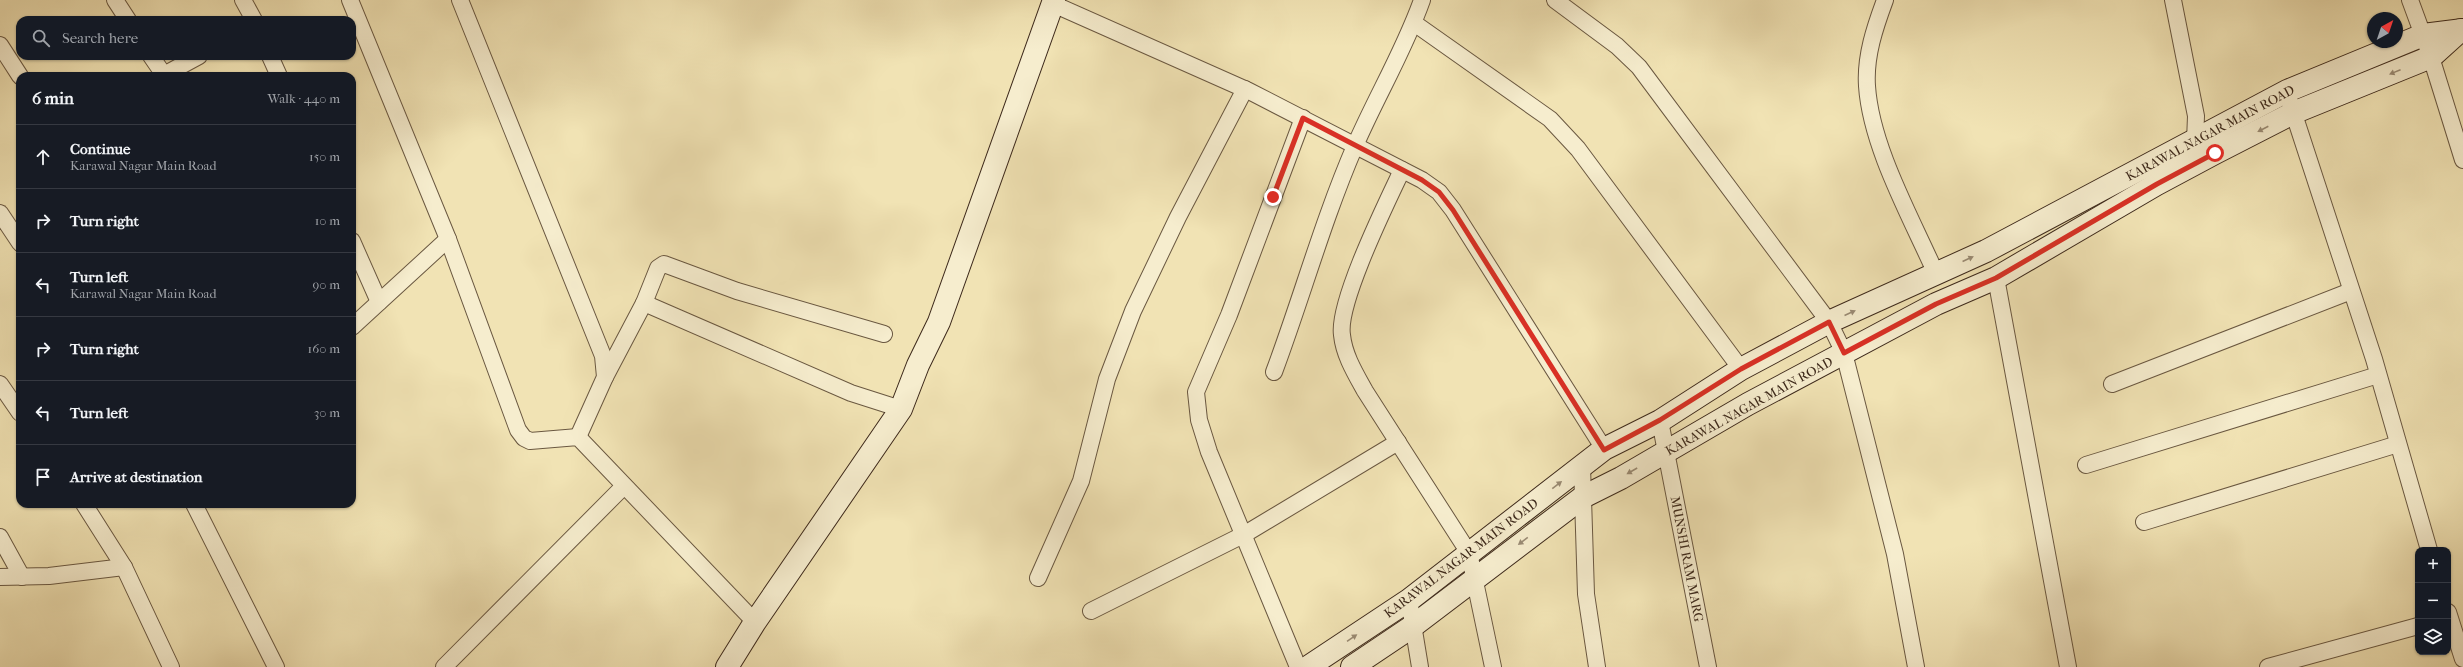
<!DOCTYPE html>
<html lang="en">
<head>
<meta charset="utf-8">
<style>
  body { margin:0; font-family:"IM FELL French Canon",serif; background:#20242c; color:#f1f3f6 }
  .controls { position:absolute; right:12px; bottom:12px; display:grid; overflow:hidden; border-radius:8px; box-shadow:0 1px 3px #0004 }
  .controls button { width:36px; height:36px; display:grid; place-items:center; padding:0; border:0; border-bottom:1px solid #363941; background:#171b24; color:#f1f3f6; font:20px sans-serif }
  .compass { position:absolute; left:2367px; top:12px; width:36px; height:36px; border-radius:50%; background:#171b24; box-shadow:0 1px 3px #0004; rotate:40deg }
  .stop { position:absolute; width:12px; height:12px; margin:-9px; border:3px solid #d93025; border-radius:50%; background:#fff }
  .stop.end { background:#d93025; border-color:#fff; box-shadow:0 1px 4px #0008 }
  .list { margin:0; padding:0; list-style:none }
  h2 { display:flex; justify-content:space-between; align-items:center; height:52px; margin:0; padding:0 16px; font-size:17px }
  h2 small { font-size:13px; font-weight:400; color:#9ea1a6 }
  .list li { display:grid; grid-template-columns:26px 1fr auto; gap:12px; align-items:center; box-sizing:border-box; height:64px; padding:0 16px; border-top:1px solid #363941 }
  .list b { display:block; font-size:15px; white-space:nowrap }
  .list p { margin:0; font-size:13px; white-space:nowrap; color:#9ea1a6 }
  .list em { font-size:13px; font-style:normal; color:#9ea1a6 }
  .icon { flex:none; width:22px; height:22px; fill:none; stroke:currentColor; stroke-width:2; stroke-linecap:round; stroke-linejoin:round }
  .map { position:relative; flex:none; width:2463px; height:667px; overflow:hidden }
  .search { position:absolute; background:#171b24; box-shadow:0 1px 3px #0004; left:16px; top:16px; width:340px; height:44px; display:flex; align-items:center; gap:10px; box-sizing:border-box; padding:0 14px; border-radius:12px; color:#9ea1a6; font-size:15px }
  .panel { position:absolute; background:#171b24; box-shadow:0 1px 3px #0004; left:16px; top:72px; width:340px; height:436px; border-radius:12px }
  .map>svg:first-child { display:block }
  .lines { fill:none; stroke-linecap:round; stroke-linejoin:round }
  .street-casing { stroke:#6a5841; stroke-width:18 }
  .secondary-casing { stroke:#3d291b; stroke-width:24 }
  .street { stroke:#f6edce; stroke-width:16 }
  .secondary { stroke:#f6edce; stroke-width:22 }
  .oneway { fill:#9a8b74 }
  .route { stroke:#d93025; stroke-width:5 }
  .labels { text-anchor:middle; dominant-baseline:central; stroke-width:3; stroke-linejoin:round; paint-order:stroke }
  .street-label { font-size:13px; fill:#3d291b; stroke:#f6edce }
</style>
</head>
<body>
<div class="map">
<svg width="2463" height="667" viewBox="0 0 2463 667">
  <rect width="100%" height="100%" fill="#f1e3b4"/>
  <filter id="stains"><feTurbulence type="fractalNoise" baseFrequency=".005" numOctaves="4"/><feColorMatrix values="0 0 0 0 .2 0 0 0 0 .09 0 0 0 0 .02 0 0 0 .5 -.17"/></filter>
  <radialGradient id="worn" r=".72"><stop offset=".6" stop-color="#630" stop-opacity="0"/><stop offset="1" stop-color="#630" stop-opacity=".3"/></radialGradient>
  <g class="lines">
    <defs>
      <g id="street">
        <polyline points="115,0 128,20"/>
        <polyline points="243,0 254,20"/>
        <polyline points="350,0 448,239 518,430 524,438 530,441 578,437 755,622"/>
        <polyline points="460,0 603,356 605,377 578,437"/>
        <polyline points="1555,0 1617,46 1639,67 1829,322 1844,353 1895,554 1916,667"/>
        <path d="M1885 0C1875 27 1865 56 1867 86 1871 147 1911 217 1936 274"/>
        <polyline points="2173,0 2196,116 2195,141"/>
        <polyline points="2410,0 2431,57 2463,160"/>
        <polyline points="1053,4 1249,91 1422,180 1439,192 1453,210 1604,449"/>
        <polyline points="1414,23 1550,119 1578,149 1741,369"/>
        <polyline points="0,45 20,76"/>
        <polyline points="151,56 164,75"/>
        <polyline points="270,56 279,76"/>
        <polyline points="162,76 199,56"/>
        <polyline points="2290,102 2374,359 2429,550"/>
        <path d="M1402 170C1387 202 1337 303 1342 335 1344 355 1355 373 1365 391L1469 553 1493 667"/>
        <polyline points="0,213 20,243"/>
        <polyline points="352,241 379,302"/>
        <polyline points="1996,278 2068,667"/>
        <polyline points="644,303 658,268 664,264 737,291 884,334"/>
        <polyline points="352,327 448,239"/>
        <path d="M1274 372C1302 297 1323 220 1355 146 1376 97 1404 51 1422 0"/>
        <polyline points="605,377 644,303 851,393 901,409"/>
        <polyline points="0,384 20,413"/>
        <polyline points="2112,384 2351,291"/>
        <polyline points="1660,421 1708,667"/>
        <polyline points="2086,465 2378,375"/>
        <polyline points="1582,466 1586,594 1597,667"/>
        <polyline points="84,504 124,567 171,667"/>
        <polyline points="194,504 276,667"/>
        <polyline points="2144,522 2398,444"/>
        <polyline points="0,537 22,577"/>
        <polyline points="0,577 49,576 124,567"/>
        <polyline points="1038,578 1081,481 1107,379 1133,311 1178,217 1245,89"/>
        <polyline points="1409,600 1420,667"/>
        <polyline points="1091,611 1245,534 1398,442"/>
        <polyline points="2448,612 2463,659"/>
        <polyline points="444,667 624,486"/>
        <polyline points="1298,667 1209,452 1199,420 1196,392 1229,315 1303,118"/>
        <polyline points="2268,667 2418,626"/>
      </g>
      <g id="secondary">
        <polyline points="727,667 755,622 901,409 918,365 939,322 1054,0"/>
        <polyline points="1308,667 1409,600 1604,449 1660,421 1741,369 1829,322 1986,251 2287,91 2423,35 2463,30"/>
        <polyline points="1352,667 1413,626 1583,497 1621,478 1748,404 1936,304 1996,278 2157,184 2215,153 2293,113 2431,57 2461,30"/>
      </g>
    </defs>
    <use href="#street" class="street-casing"/>
    <use href="#secondary" class="secondary-casing"/>
    <use href="#street" class="street"/>
    <use href="#secondary" class="secondary"/>
  </g>
  <defs><path id="oneway-solid" d="M-6-.8H1V-3.2L6.5 0L1 3.2V.8H-6Z"/></defs>
  <g class="oneway">
    <use href="#oneway-solid" transform="translate(2395 72) rotate(158)"/>
    <use href="#oneway-solid" transform="translate(2263 129) rotate(153)"/>
    <use href="#oneway-solid" transform="translate(1968 259) rotate(-25)"/>
    <use href="#oneway-solid" transform="translate(1850 313) rotate(-24)"/>
    <use href="#oneway-solid" transform="translate(1632 471) rotate(150)"/>
    <use href="#oneway-solid" transform="translate(1557 485) rotate(-38)"/>
    <use href="#oneway-solid" transform="translate(1523 541) rotate(143)"/>
    <use href="#oneway-solid" transform="translate(1352 638) rotate(-34)"/>
  </g>
  <g class="lines">
    <polyline class="route" points="1273,197 1303,118 1422,180 1439,192 1453,210 1604,450 1660,420 1741,369 1829,322 1844,353 1936,304 1996,278 2157,184 2215,153"/>
  </g>
  <g class="labels">
    <g class="street-label">
      <text transform="translate(2210 133) rotate(-28)">KARAWAL NAGAR MAIN ROAD</text>
      <text transform="translate(1749 406) rotate(-29)">KARAWAL NAGAR MAIN ROAD</text>
      <text transform="translate(1461 558) rotate(-37)">KARAWAL NAGAR MAIN ROAD</text>
      <text transform="translate(1687 559) rotate(79)">MUNSHI RAM MARG</text>
    </g>
  </g>
  <rect width="100%" height="100%" filter="url(#stains)"/>
  <rect width="100%" height="100%" fill="url(#worn)"/>
</svg>
<div class="controls">
<button>+</button>
<button>−</button>
<button><svg class="icon" aria-label="layers" viewBox="0 0 24 24"><path d="M12 4l9 5-9 5-9-5zM3 14l9 5 9-5"/></svg></button>
</div>
<svg class="compass" viewBox="-18 -18 36 36"><path d="M0-13l5 13h-10z" fill="#e53935"/><path d="M0 13l5-13h-10z" fill="#9ea1a6"/></svg>
<div class="stop" style="left:2215px;top:153px"></div>
<div class="stop end" style="left:1273px;top:197px"></div>
<div class="search"><svg class="icon" aria-label="search" viewBox="0 0 24 24"><circle cx="10" cy="10" r="6"/><path d="M15 15l6 6"/></svg>Search here</div>
<section class="panel">
<h2>6 min<small>Walk · 440 m</small></h2>
<ul class="list">
<li><svg class="icon" aria-label="ahead" viewBox="0 0 24 24"><path d="M12 20V5M6 11l6-6 6 6"/></svg><div><b>Continue</b><p>Karawal Nagar Main Road</p></div><em>150 m</em></li>
<li><svg class="icon" aria-label="right" viewBox="0 0 24 24"><path d="M7 20v-9h11M14 6l5 5-5 5"/></svg><div><b>Turn right</b></div><em>10 m</em></li>
<li><svg class="icon" aria-label="left" viewBox="0 0 24 24"><path d="M17 20v-9H6M10 6l-5 5 5 5"/></svg><div><b>Turn left</b><p>Karawal Nagar Main Road</p></div><em>90 m</em></li>
<li><svg class="icon" aria-label="right" viewBox="0 0 24 24"><path d="M7 20v-9h11M14 6l5 5-5 5"/></svg><div><b>Turn right</b></div><em>160 m</em></li>
<li><svg class="icon" aria-label="left" viewBox="0 0 24 24"><path d="M17 20v-9H6M10 6l-5 5 5 5"/></svg><div><b>Turn left</b></div><em>30 m</em></li>
<li><svg class="icon" aria-label="arrive" viewBox="0 0 24 24"><path d="M6 21V4h12l-3 4 3 4H6"/></svg><div><b>Arrive at destination</b></div></li>
</ul>
</section>
</div>
</body>
</html>
